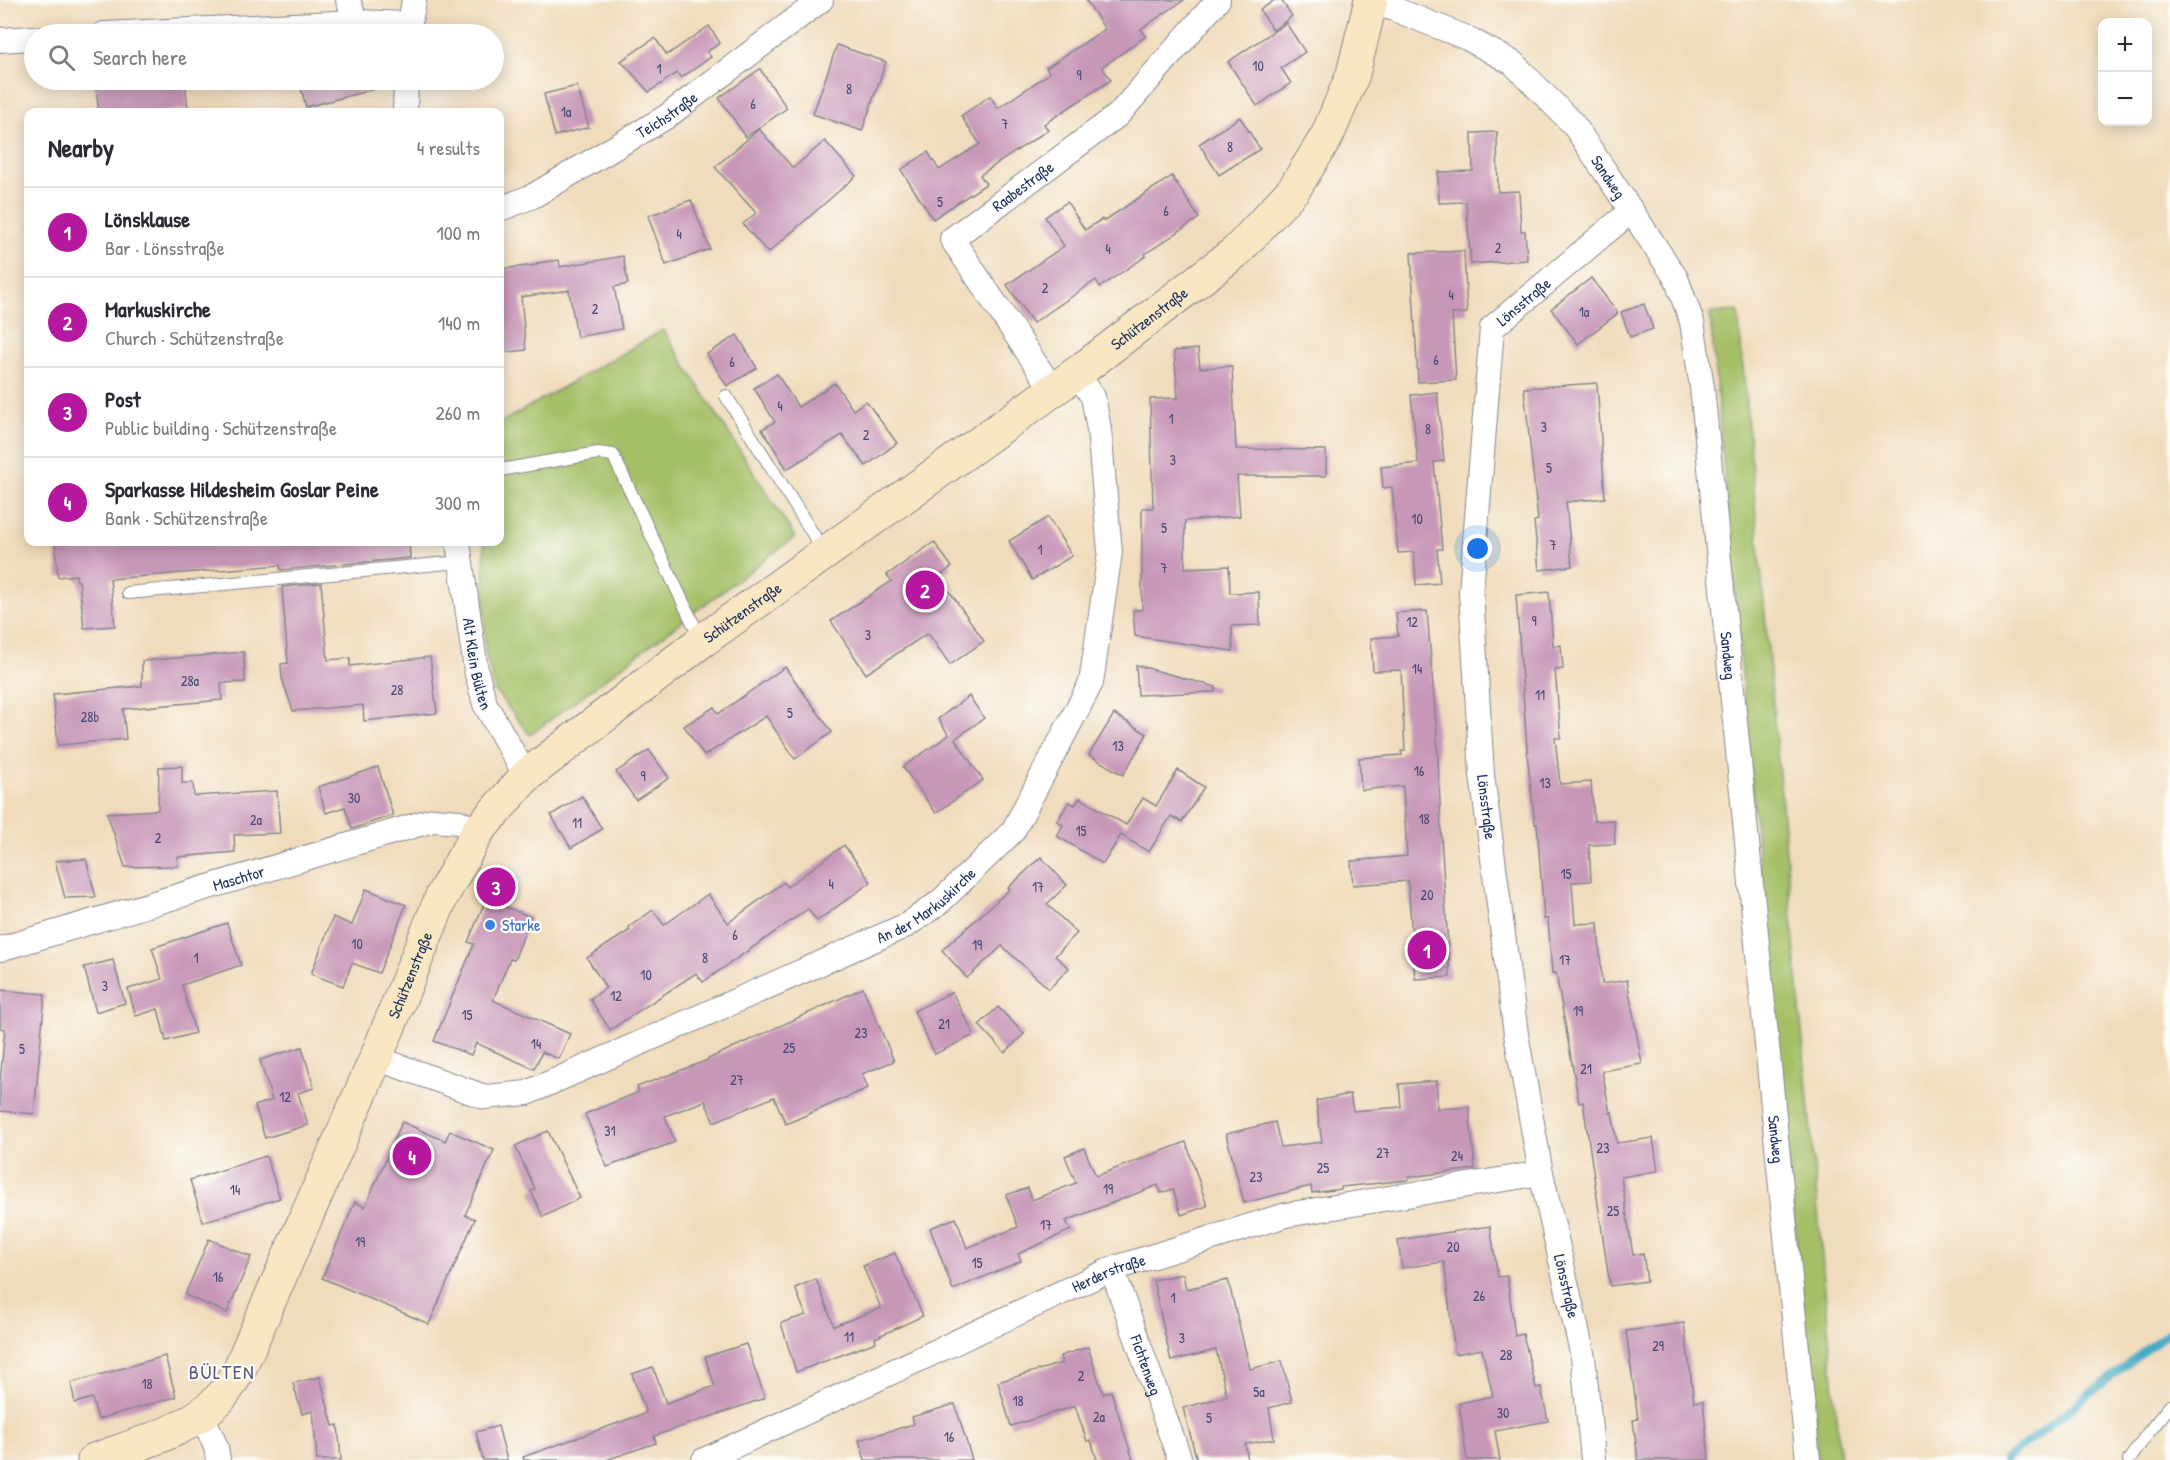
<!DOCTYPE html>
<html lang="en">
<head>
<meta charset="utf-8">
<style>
  body { margin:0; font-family:"Patrick Hand",sans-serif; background:#f2f2f3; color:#2b2b33 }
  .controls { position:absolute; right:18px; top:18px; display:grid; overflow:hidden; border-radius:12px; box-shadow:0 3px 15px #0003 }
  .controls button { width:54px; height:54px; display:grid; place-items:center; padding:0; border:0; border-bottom:2px solid #e1e1e2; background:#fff; color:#2b2b33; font:30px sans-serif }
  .you { position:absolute; left:1478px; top:549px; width:21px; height:21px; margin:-15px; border:4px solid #fff; border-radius:50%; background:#1a73e8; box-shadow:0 0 0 9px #1a73e833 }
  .badge { display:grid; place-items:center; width:39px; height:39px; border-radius:50%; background:#b5179e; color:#fff; font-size:20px; font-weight:700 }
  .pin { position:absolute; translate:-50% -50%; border:3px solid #fff; box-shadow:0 2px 6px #0006 }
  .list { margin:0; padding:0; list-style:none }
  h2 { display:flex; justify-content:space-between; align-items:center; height:78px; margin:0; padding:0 24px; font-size:26px }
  h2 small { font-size:20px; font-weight:400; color:#7c7c81 }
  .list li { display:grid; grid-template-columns:39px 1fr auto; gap:18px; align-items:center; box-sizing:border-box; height:90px; padding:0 24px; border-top:2px solid #e1e1e2 }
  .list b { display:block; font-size:22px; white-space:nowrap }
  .list p { margin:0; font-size:20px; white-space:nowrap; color:#7c7c81 }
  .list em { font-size:20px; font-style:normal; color:#7c7c81 }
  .icon { flex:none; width:33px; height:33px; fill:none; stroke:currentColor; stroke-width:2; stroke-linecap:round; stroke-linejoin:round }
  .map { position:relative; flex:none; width:2170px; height:1460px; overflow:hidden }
  .search { position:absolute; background:#fff; box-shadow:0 3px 15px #0003; left:24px; top:24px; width:480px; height:66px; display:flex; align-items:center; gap:15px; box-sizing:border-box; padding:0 21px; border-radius:33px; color:#7c7c81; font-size:22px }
  .panel { position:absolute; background:#fff; box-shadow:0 3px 15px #0003; left:24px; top:108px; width:480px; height:438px; border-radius:12px }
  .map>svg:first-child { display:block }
  .green { fill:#a4bf66; stroke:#607762; stroke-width:1.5 }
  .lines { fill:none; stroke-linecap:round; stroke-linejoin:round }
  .stream { stroke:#45aac5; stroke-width:8 }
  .building { fill:#c797b8 }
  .lane-casing { stroke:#86868d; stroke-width:14 }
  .street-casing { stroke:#86868d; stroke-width:26 }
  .secondary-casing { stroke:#86868d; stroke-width:35 }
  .lane { stroke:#fff; stroke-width:12 }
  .street { stroke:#fff; stroke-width:24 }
  .secondary { stroke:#f9e7c3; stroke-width:33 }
  .shop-dot { fill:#3f7fe0; stroke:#fdfcf7; stroke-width:2 }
  .labels { text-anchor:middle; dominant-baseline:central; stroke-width:4.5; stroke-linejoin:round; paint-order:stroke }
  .number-label { font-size:14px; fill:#464974 }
  .street-label { font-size:16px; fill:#1b2f5e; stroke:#fdfcf7 }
  .shop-label { font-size:16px; fill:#366cbe; stroke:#fdfcf7; text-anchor:start }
  .quarter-label { font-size:20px; letter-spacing:1.5px; fill:#57537e; stroke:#fdfcf7 }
</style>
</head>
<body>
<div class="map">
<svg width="2170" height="1460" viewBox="0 0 2170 1460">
  <rect width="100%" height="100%" fill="#fdfcf7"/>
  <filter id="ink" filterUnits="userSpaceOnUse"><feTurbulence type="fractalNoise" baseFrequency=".0167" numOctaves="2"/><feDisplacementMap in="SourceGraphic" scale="12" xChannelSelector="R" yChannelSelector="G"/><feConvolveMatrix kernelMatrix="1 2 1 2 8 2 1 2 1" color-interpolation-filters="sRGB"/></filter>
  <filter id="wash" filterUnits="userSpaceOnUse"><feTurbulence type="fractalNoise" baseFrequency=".008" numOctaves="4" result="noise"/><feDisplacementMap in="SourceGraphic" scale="24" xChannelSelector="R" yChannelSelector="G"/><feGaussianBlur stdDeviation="1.35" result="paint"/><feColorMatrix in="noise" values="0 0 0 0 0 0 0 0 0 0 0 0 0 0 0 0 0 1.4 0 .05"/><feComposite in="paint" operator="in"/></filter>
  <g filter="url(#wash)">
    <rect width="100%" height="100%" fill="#f0dcbc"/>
    <g class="green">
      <polygon points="1738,311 1840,1460 1818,1460 1767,954 1710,313"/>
      <polygon points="663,330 795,537 530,735 495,691 485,651 484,542 500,542 500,423"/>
    </g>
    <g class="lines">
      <polyline class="stream" points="2005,1460 2170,1331"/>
    </g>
    <g id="blocks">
      <g class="building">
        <polygon points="1086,0 1184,0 1141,29 1146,36 1102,67 1111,80 1044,124 1048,130 980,175 986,184 933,219 901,170 928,152 939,170 980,144 961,116 990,96 998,108 1050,73 1046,68 1105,29"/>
        <polygon points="1275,0 1281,0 1292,16 1273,30 1260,10"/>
        <polygon points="1286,23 1305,52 1281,68 1291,83 1257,106 1228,62"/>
        <polygon points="709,26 720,43 707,52 711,57 681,78 677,73 649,92 621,61 655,38 667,55"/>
        <polygon points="837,45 886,62 862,131 813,114"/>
        <polygon points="760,69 787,108 746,137 719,98"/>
        <polygon points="95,80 185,80 188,109 157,112 99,112"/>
        <polygon points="299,80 382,80 383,87 306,107"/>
        <polygon points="577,86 589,127 555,136 544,94"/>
        <polygon points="1240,117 1260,149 1219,175 1199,144"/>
        <polygon points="759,129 793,168 825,141 856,176 768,253 743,224 756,213 715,167"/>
        <polygon points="1497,132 1498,192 1519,191 1521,231 1525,231 1527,260 1471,264 1466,202 1439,203 1438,172 1473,171 1472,133"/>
        <polygon points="1172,176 1199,218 1145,254 1146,256 1100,287 1096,280 1033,323 1007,285 1064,246 1045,217 1067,202 1085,230 1102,219 1104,221"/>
        <polygon points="691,200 710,249 666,265 648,216"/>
        <polygon points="1464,251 1467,313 1452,314 1456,380 1418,382 1411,253"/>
        <polygon points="623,256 628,284 614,287 622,329 577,337 569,290 521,297 526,350 500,353 500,269 537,265 537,263 559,260 560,267"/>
        <polygon points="1591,278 1618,313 1578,344 1551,309"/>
        <polygon points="1644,304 1653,329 1630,337 1621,312"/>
        <polygon points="737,335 757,368 727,386 707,354"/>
        <polygon points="1198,349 1200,368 1232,366 1236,449 1326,450 1326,476 1237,476 1240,516 1185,521 1185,568 1229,566 1230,593 1259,592 1260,625 1232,626 1233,651 1135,636 1133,610 1142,610 1142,508 1153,508 1150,399 1178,398 1174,351"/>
        <polygon points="777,374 798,407 835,383 853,410 866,401 897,443 866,466 842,435 787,469 762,429 775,422 754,388"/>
        <polygon points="1597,383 1605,498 1566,502 1572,566 1539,570 1534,521 1538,520 1524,388"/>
        <polygon points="1437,392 1444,461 1434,462 1442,549 1437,549 1440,583 1416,585 1414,552 1398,553 1392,487 1383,488 1381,467 1418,463 1411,395"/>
        <polygon points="1048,517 1072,556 1032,580 1009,541"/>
        <polygon points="55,542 409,542 410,558 281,570 280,565 110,579 115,626 84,628 79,581 77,581 76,575 58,577"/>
        <polygon points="934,542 952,567 939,576 984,641 950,665 928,633 866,674 831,621 892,581 887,575"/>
        <polygon points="321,583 328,660 350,658 350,666 430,657 437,713 364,721 363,705 293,711 282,678 281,664 288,663 282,587"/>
        <polygon points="1549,592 1553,646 1561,645 1563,669 1555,670 1561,738 1555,738 1560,784 1591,782 1594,821 1614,820 1615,844 1589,845 1591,881 1572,882 1575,924 1598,923 1602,984 1627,980 1642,1064 1602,1071 1610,1113 1612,1112 1617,1143 1653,1138 1658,1171 1621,1177 1633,1255 1643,1253 1647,1281 1610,1286 1583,1102 1579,1103 1556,973 1552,973 1548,919 1544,919 1537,824 1535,824 1528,762 1516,595"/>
        <polygon points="1427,611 1437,737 1442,852 1450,977 1415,979 1408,881 1353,885 1351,861 1407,856 1403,786 1361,790 1359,758 1402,755 1401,751 1405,751 1401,670 1373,671 1371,638 1398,636 1396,613"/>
        <polygon points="244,652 245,682 221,683 222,700 123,709 126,739 58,745 53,694 142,686 142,661"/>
        <polygon points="1136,665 1216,687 1215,692 1138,695"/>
        <polygon points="785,667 832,732 795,759 766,716 704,756 684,726 714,707 718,714"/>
        <polygon points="969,696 984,718 955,739 983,780 936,813 903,767 949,735 938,719"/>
        <polygon points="1114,714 1147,734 1123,775 1089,755"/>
        <polygon points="649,750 669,778 636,800 616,772"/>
        <polygon points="182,766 182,783 193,783 194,796 277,791 280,833 234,835 235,852 177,857 178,866 125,867 107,813 158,810 159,767"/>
        <polygon points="378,767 393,815 352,829 345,807 326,813 318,787"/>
        <polygon points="1178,770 1204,787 1182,822 1171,816 1149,852 1121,835 1103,864 1057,836 1063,825 1057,821 1069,802 1075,805 1080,798 1126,825 1143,798 1156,806"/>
        <polygon points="582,796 602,829 571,848 551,815"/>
        <polygon points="844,845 871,882 817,921 808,909 703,982 696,973 610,1030 590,999 606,988 587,958 630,930 629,927 653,910 664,925 708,894 728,923 784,882 787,887"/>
        <polygon points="1041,857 1067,885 1047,904 1077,933 1055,956 1069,968 1049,989 1002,946 967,978 942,950 1010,889 1008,888"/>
        <polygon points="86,859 96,897 65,898 55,861"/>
        <polygon points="366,889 406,905 379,973 352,963 343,986 311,974 333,917 352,925"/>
        <polygon points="486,899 531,917 514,960 510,959 493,1000 570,1034 559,1059 542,1052 534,1069 476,1043 471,1055 434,1041 474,944 468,942"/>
        <polygon points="227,923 241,965 182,985 195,1033 166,1041 158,1009 136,1016 128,989 162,979 152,948"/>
        <polygon points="113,960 125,1003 96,1012 84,967"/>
        <polygon points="863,988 894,1061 862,1074 868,1088 786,1124 774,1097 714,1122 705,1101 665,1116 675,1142 607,1167 585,1114 639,1092 637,1087 708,1060 708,1059"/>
        <polygon points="0,990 45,994 34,1114 0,1111 0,1082 5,1029 0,1028"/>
        <polygon points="952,992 974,1035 935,1054 914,1011"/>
        <polygon points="998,1007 1024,1034 1005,1053 979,1025"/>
        <polygon points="302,1047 314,1088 298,1093 308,1125 265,1138 255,1106 272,1100 260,1060"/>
        <polygon points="1437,1081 1437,1109 1469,1107 1475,1169 1408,1177 1408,1180 1341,1187 1341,1189 1312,1193 1311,1186 1244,1203 1226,1134 1275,1122 1281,1147 1322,1142 1316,1101 1350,1094 1353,1111 1401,1107 1399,1084"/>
        <polygon points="402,1122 445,1141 450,1131 494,1150 465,1215 475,1219 429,1324 322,1278 355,1202 365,1207"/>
        <polygon points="548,1131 580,1198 543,1217 531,1191 535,1189 515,1146"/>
        <polygon points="1186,1142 1207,1206 1181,1215 1173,1189 1161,1193 1158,1185 1066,1221 1071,1230 1018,1254 1021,1261 953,1290 930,1228 956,1218 967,1248 1018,1227 1006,1195 1028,1188 1032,1200 1076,1183 1065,1156 1084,1148 1096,1176"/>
        <polygon points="266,1156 280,1198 203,1222 190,1180"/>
        <polygon points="1490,1226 1498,1277 1507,1276 1515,1336 1523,1334 1536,1388 1541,1387 1548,1421 1495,1431 1500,1460 1467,1460 1459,1403 1493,1396 1482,1349 1455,1354 1444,1262 1402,1268 1398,1240"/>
        <polygon points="209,1239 251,1257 227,1313 185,1295"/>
        <polygon points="895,1253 923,1316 875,1338 876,1342 796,1372 781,1323 806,1315 795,1288 816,1279 834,1326 881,1308 863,1266"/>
        <polygon points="1183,1274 1186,1289 1228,1280 1250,1369 1282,1361 1292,1402 1269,1408 1274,1439 1245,1444 1248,1460 1197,1460 1183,1408 1227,1396 1216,1350 1171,1361 1153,1280"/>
        <polygon points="1684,1323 1694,1402 1703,1401 1709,1460 1638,1460 1633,1420 1638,1419 1626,1331"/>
        <polygon points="746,1344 765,1398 654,1436 656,1443 606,1460 524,1460 523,1457 646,1413 632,1374 653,1367 666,1403 715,1386 705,1357"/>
        <polygon points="1088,1347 1103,1394 1111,1391 1133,1460 1097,1460 1091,1440 1087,1441 1075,1406 1011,1426 998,1382 1062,1363 1060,1356"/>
        <polygon points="165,1356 176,1397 98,1419 92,1398 75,1403 71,1383"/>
        <polygon points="320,1377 333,1426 338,1425 341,1460 317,1460 313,1411 302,1414 293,1383"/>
        <polygon points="955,1404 972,1460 865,1460 859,1440 914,1424 912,1417"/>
        <polygon points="498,1426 507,1460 483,1460 476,1432"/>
      </g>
    </g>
  </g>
  <g filter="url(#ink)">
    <use href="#blocks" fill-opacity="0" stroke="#86868d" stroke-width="1.5"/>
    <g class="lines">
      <defs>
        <g id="lane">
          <polyline points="726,396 825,553"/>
          <polyline points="500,470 598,453 613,455 701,640"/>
          <polyline points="128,593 459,562"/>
          <polyline points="2129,1460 2148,1433 2170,1406"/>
        </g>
        <g id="street">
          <polyline points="348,0 356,22"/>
          <path id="s1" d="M1371 3 1394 9 1467 38 1513 63 1574 125 1676 278 1692 322 1702 387 1808 1460"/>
          <polyline points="104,34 356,22 408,24"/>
          <polyline points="408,34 414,0"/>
          <polyline points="0,40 34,38"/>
          <polyline points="405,112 406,80"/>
          <path id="s2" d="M500 209 533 196 666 117 821 0"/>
          <path id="s3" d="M1053 390 952 239 1118 115 1218 0"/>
          <path id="s4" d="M458 542 476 670 485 704 526 776"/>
          <path id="s5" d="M0 949 433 820 459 822 478 831"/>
          <path id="s6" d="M376 1058 485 1097 527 1093 907 925 940 902 1013 831 1091 683 1110 552 1099 429 1093 397 1077 373"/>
          <path id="s7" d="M1112 1269 1180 1460"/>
          <polyline points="202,1415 216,1447 218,1460"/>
          <path id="s8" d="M704 1460 1112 1269 1286 1215 1541 1173"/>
          <path id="s9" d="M1593 1460 1583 1357 1541 1173 1516 1034 1482 775 1471 592 1492 328 1631 211"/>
        </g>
        <g id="secondary">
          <path id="s10" d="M94 1460C137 1444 189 1432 221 1397 228 1389 233 1379 239 1370L376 1058 442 896 478 831 526 776 702 641 1077 373 1237 251 1294 189 1327 136 1353 74 1371 0"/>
        </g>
      </defs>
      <use href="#lane" class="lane-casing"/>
      <use href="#street" class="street-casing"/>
      <use href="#secondary" class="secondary-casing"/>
      <use href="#lane" class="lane"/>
      <use href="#street" class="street"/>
      <use href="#secondary" class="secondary"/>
    </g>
  </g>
  <circle class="shop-dot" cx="490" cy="925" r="6"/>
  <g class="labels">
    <g class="number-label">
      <text x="1258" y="65">10</text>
      <text x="659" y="68">1</text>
      <text x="1079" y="74">9</text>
      <text x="849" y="88">8</text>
      <text x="753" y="103">6</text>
      <text x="566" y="111">1a</text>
      <text x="1005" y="123">7</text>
      <text x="1230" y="146">8</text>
      <text x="940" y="201">5</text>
      <text x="1166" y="210">6</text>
      <text x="679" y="233">4</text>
      <text x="1498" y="247">2</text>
      <text x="1108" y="248">4</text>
      <text x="1045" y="287">2</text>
      <text x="1451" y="294">4</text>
      <text x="595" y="308">2</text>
      <text x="1584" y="311">1a</text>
      <text x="1436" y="359">6</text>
      <text x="732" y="361">6</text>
      <text x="780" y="405">4</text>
      <text x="1171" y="418">1</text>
      <text x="1544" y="426">3</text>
      <text x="1428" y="428">8</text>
      <text x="866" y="434">2</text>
      <text x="1173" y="459">3</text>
      <text x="1549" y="467">5</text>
      <text x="1417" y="518">10</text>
      <text x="1164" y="527">5</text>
      <text x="1553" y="544">7</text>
      <text x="1040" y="549">1</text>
      <text x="1164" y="567">7</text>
      <text x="1534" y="620">9</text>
      <text x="1412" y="621">12</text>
      <text x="868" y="634">3</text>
      <text x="1417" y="668">14</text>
      <text x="190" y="680">28a</text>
      <text x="397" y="689">28</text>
      <text x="1540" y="694">11</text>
      <text x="790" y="712">5</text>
      <text x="90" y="716">28b</text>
      <text x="1118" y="745">13</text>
      <text x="1419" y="770">16</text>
      <text x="643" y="775">9</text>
      <text x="1545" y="782">13</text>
      <text x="354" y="797">30</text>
      <text x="1424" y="818">18</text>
      <text x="256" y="819">2a</text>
      <text x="577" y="822">11</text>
      <text x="1081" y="830">15</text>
      <text x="158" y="837">2</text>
      <text x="1566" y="873">15</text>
      <text x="831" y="883">4</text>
      <text x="1038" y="886">17</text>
      <text x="1427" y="894">20</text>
      <text x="735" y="934">6</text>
      <text x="357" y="943">10</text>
      <text x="977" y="944">19</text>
      <text x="196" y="957">1</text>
      <text x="705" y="957">8</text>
      <text x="1565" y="959">17</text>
      <text x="646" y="974">10</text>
      <text x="105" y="985">3</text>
      <text x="616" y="995">12</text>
      <text x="1578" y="1010">19</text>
      <text x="467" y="1014">15</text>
      <text x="944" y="1023">21</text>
      <text x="861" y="1032">23</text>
      <text x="536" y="1043">14</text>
      <text x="789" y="1047">25</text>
      <text x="22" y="1048">5</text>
      <text x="1586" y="1068">21</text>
      <text x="737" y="1079">27</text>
      <text x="285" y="1096">12</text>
      <text x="610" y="1130">31</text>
      <text x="1603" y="1147">23</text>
      <text x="1383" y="1152">27</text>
      <text x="1457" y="1155">24</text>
      <text x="1323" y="1167">25</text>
      <text x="1256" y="1176">23</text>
      <text x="1108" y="1188">19</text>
      <text x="235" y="1189">14</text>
      <text x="1613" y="1210">25</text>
      <text x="1046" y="1224">17</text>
      <text x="360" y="1241">19</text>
      <text x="1453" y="1246">20</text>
      <text x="977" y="1262">15</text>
      <text x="218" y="1276">16</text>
      <text x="1479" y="1295">26</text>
      <text x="1173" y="1297">1</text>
      <text x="849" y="1336">11</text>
      <text x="1182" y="1337">3</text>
      <text x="1658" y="1345">29</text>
      <text x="1506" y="1354">28</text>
      <text x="1081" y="1375">2</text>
      <text x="147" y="1383">18</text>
      <text x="1259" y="1391">5a</text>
      <text x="1018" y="1400">18</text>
      <text x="1503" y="1412">30</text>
      <text x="1099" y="1416">2a</text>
      <text x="1209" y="1417">5</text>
      <text x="949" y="1436">16</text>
    </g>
    <g class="street-label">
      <text stroke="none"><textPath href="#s2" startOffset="192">Teichstraße</textPath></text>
      <text stroke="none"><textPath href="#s1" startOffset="304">Sandweg</textPath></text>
      <text stroke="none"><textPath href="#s3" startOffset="270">Raabestraße</textPath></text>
      <text stroke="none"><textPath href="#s9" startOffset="1184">Lönsstraße</textPath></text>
      <text stroke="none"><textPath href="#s10" startOffset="1612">Schützenstraße</textPath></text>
      <text stroke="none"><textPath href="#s10" startOffset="1110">Schützenstraße</textPath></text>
      <text stroke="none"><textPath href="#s1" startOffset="808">Sandweg</textPath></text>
      <text stroke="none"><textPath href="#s4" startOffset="123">Alt Klein Bülten</textPath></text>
      <text transform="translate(1487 807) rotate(83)">Lönsstraße</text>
      <text stroke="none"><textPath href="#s5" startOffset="249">Maschtor</textPath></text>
      <text stroke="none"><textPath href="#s6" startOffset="600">An der Markuskirche</textPath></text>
      <text stroke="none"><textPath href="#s10" startOffset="606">Schützenstraße</textPath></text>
      <text stroke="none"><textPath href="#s1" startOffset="1294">Sandweg</textPath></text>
      <text stroke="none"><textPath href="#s8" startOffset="446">Herderstraße</textPath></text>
      <text transform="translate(1567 1286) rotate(77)">Lönsstraße</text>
      <text stroke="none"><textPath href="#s7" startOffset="102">Fichtenweg</textPath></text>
    </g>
    <g class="shop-label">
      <text x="502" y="925">Starke</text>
    </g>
    <g class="quarter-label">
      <text x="222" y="1371">BÜLTEN</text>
    </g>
  </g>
</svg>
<div class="controls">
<button>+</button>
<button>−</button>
</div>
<div class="you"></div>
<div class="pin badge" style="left:1427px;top:950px">1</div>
<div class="pin badge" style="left:925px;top:590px">2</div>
<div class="pin badge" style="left:496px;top:887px">3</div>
<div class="pin badge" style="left:412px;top:1156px">4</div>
<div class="search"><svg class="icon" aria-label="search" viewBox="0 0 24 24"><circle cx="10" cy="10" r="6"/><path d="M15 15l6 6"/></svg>Search here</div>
<section class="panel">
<h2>Nearby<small>4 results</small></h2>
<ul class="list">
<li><span class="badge">1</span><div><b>Lönsklause</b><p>Bar · Lönsstraße</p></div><em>100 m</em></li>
<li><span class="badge">2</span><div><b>Markuskirche</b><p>Church · Schützenstraße</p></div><em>140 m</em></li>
<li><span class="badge">3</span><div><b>Post</b><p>Public building · Schützenstraße</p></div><em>260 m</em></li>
<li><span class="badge">4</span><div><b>Sparkasse Hildesheim Goslar Peine</b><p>Bank · Schützenstraße</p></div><em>300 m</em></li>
</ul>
</section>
</div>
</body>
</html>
